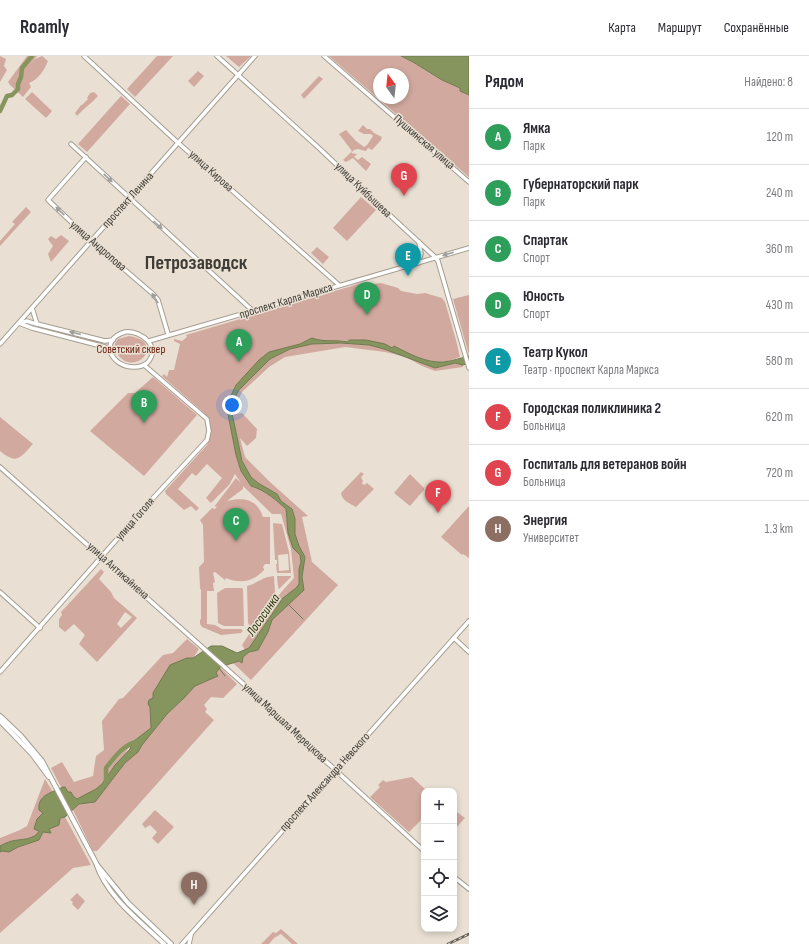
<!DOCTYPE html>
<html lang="ru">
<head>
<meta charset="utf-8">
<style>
  body { margin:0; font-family:"Sofia Sans Condensed",sans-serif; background:#f7f7f7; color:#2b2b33 }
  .controls { position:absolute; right:12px; bottom:12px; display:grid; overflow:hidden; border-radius:8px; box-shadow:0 2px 6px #0003 }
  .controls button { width:36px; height:36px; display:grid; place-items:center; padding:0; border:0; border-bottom:1px solid #e1e1e2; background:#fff; color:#2b2b33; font:20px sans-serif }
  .compass { position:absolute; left:373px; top:12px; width:36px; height:36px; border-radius:50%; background:#fff; box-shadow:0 2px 6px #0003; rotate:345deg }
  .you { position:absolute; left:232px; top:349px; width:14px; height:14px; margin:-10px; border:3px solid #fff; border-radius:50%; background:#1a73e8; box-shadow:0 0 0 6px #1a73e833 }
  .badge { display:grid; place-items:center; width:26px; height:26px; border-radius:50%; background:#3a817a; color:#fff; font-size:13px; font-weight:700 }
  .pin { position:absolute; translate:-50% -33px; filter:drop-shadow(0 1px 2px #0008) }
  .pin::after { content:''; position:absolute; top:21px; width:14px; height:12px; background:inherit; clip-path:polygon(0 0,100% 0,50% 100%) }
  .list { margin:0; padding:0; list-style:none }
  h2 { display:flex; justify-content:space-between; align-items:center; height:52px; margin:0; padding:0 16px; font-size:17px }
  h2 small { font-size:13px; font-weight:400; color:#7c7c81 }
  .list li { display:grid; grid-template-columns:26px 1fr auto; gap:12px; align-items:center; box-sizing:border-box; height:56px; padding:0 16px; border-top:1px solid #e1e1e2 }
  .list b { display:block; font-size:15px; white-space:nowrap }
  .list p { margin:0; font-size:13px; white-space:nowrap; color:#7c7c81 }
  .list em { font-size:13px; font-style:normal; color:#7c7c81 }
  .icon { flex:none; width:22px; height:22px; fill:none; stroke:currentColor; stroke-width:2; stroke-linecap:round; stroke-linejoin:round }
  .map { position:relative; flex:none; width:469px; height:888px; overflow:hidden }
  header { display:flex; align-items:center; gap:24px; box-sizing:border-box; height:56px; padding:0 20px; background:#fff; border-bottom:1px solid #e1e1e2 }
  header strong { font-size:19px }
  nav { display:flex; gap:22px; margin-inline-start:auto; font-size:14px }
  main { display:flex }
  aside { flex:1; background:#fff }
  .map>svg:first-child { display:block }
  .green { fill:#d1a99f; fill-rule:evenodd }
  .water { fill:#86955d; stroke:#717a51 }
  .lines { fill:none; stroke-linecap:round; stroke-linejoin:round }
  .stream { stroke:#717a51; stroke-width:1 }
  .river { stroke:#86955d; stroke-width:4.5 }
  .secondary-casing { stroke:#a59d91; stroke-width:5.5 }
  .primary-casing { stroke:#a59d91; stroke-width:6 }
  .secondary { stroke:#fff; stroke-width:3.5 }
  .primary { stroke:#fff; stroke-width:4 }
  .rail-casing { stroke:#656059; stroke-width:2.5 }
  .rail { stroke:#e9e0d3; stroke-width:1; stroke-dasharray:3; stroke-linecap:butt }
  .oneway { fill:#9f9e9a }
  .labels { text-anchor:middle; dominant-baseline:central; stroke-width:3; stroke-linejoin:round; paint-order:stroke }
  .street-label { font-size:12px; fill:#3f3c36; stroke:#e9e0d3 }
  .park-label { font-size:12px; fill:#671c0a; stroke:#e9e0d3 }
  .water-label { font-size:13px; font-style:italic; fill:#252f02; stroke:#e9e0d3 }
  .town-label { font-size:20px; font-weight:bold; fill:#3f3c36; stroke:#e9e0d3 }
</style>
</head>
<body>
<header>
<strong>Roamly</strong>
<nav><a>Карта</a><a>Маршрут</a><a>Сохранённые</a></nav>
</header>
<main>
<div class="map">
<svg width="469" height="888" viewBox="0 0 469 888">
  <rect width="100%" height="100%" fill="#e9e0d3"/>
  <g class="green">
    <polygon points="0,0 6,3 4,10 7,14 0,26"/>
    <path d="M27 0H37L28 11 35 3 42 0 48 5C45 13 38 24 29 27L31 31 23 41 10 29 8 26Z"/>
    <polygon points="157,0 173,0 135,41 127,33"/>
    <polygon points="226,0 251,0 239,11"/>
    <path d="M329 0H401L413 6 442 24 460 32V35L469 39V121ZM379 18H403V42H379Z"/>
    <polygon points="198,15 204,20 194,31 188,25"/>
    <polygon points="319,20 323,23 304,43 301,39"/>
    <polygon points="32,36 52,55 46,62 25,43"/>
    <path d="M94 36 98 40C91 48 84 52 77 60L75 57 81 49H82L88 43 87 42 90 37Z"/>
    <polygon points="121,40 130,48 87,96 78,88"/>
    <polygon points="363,69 367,73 370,73 374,77 382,81 381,84 372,94 368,92 366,95 358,93 354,94 351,97 357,98 354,101 358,104 362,101 371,108 366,115 353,102 346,106 343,104 352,95 339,78 346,74 356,85 364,91 367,89 373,80 371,78 364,78 358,75"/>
    <polygon points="361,141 376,154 347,185 333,172"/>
    <polygon points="26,151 31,156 0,190 0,185 15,168 12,166"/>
    <polygon points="61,179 69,185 51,206 48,198 53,190 48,183 51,180 56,183"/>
    <polygon points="317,191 329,201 323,208 311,197"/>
    <path d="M362 227 366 229 381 227 398 232 401 235 417 238 425 237 442 242 445 246 456 284 460 301 446 306 428 305 387 291 340 284 328 286 312 282 300 288 269 296 236 329 228 346 227 353 236 399 241 415 251 430C265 434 276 444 286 453V461L293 492 300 499 301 506 299 513V528L297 532 283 542 249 592 245 594 242 589C258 565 274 543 294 522L291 493 281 458H272L243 430V433L227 445C244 441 257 443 263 461H270V508H265L263 511 264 513V514C253 526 240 528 226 522L225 524 215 516 213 517 215 526 213 527 214 535H207V568L215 569 222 573H241L243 575 241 577 221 579 202 571 200 568V564L201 563V534L200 532 199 511 204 506 203 469 200 464 212 452 215 453 217 450 214 451 236 422 241 427 235 418 229 429 211 447 206 442 222 422 207 408 196 420 192 417 178 433 199 452 196 455 191 450 184 454 166 438 165 435 207 389 211 377 210 366 202 355 162 320 164 318 167 321 169 314H174L180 288 174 285V283L182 285 187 281 186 279Z"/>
    <polygon points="469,239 469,299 453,243"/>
    <polygon points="35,269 103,286 103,288 35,272 33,270"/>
    <path d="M129 280C169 286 133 324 117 297 113 292 114 288 118 283Z"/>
    <polygon points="341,287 369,289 384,293 435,312 455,307 463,309 463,311 435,315 422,310 406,301 385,296 345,291 285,301 269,311 242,336 235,350 236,358 242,357 257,373 256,382 247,390 240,382 245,401 270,426 308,460 302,461 312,506 338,529 251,624 233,607 239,605 242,607 243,601 249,596 258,594 268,576 272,564 303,534 302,521 305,501 299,490 295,478 295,463 292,453 281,445 277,438 258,427 251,421 242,405 232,357 232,347 239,334 270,303 290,293 312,288"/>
    <polygon points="153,321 197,359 144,420 90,375 128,337 135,337"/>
    <path d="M0 361 33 388C20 402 17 409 0 395Z"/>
    <path d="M361 416 364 418 361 421 363 425 362 427 364 429 367 427 374 433 356 451C351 448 342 445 341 437Z"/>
    <polygon points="410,418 424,432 424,434 410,450 394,437"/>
    <polygon points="469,450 469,502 463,498 462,499 441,481"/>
    <path d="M273 467 282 468 289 496 291 517H277L276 508H277V504H275ZM288 498 289 514 279 515 278 499Z"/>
    <path d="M101 513 104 516 99 523 111 536 114 542 137 562 97 606 79 588 85 579 74 568 65 576 59 571V563L62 559 61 556ZM125 556 132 561 121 572 117 568Z"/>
    <path d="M274 520 275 536 253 568 250 570 248 567 247 530C258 527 262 521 274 520Z"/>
    <polygon points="277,520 291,520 291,521 279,533 278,531"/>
    <polygon points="225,532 242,532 243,533 244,570 224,570 218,567 217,537"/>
    <path d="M187 583 199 593 193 602H187L153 643 150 651 151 672C145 678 135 681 131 688 126 697 123 700 116 708 110 714 107 722 102 728 95 735 85 739 77 743L68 736 63 731H61L51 712 62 706 74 726 93 720 96 700 104 694 102 665 119 643 123 642 163 599 173 597Z"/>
    <polygon points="220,611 237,628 223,642 211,641 204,649 207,653 205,656 214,664 97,795 93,795 73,754 79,748 95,746 125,707 138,696 142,689 167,658 184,642 195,630 218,620 216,617"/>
    <polygon points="412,721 427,735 424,735 424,761 409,776 370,741 380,731 378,729 383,724 386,726"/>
    <path d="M45 723 53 736 43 757 37 763 34 773 39 775C35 784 21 783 12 785 8 786 4 788 0 790V782L20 774 27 770Z"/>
    <polygon points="155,754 174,771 158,788 152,782 157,776 150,769 145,772 142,768"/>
    <polygon points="454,754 465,762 454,774"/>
    <polygon points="65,761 91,809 73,812 0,877 0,796 2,795 9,795 18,791 39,784 43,776 51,777 49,773 60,762"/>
    <polygon points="77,837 85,845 78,854 72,848 73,846 70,844"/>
    <polygon points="281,873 298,888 292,888 281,878 274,882 269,888 261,888 273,876 276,877"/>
  </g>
  <g class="water">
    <polygon points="401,0 469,0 469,39 460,35 460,32 442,24 413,6"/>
    <path d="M312 282C326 287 335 283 348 286L349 284H366L385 288 392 292 394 290C410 298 425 307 444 306 452 305 461 302 469 300V307L463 309 455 307 435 312 384 293 369 289 341 287 312 288 290 293 270 303 239 334 232 347V357L242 405 251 421 258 427 277 438 281 445 292 453 295 463V478L299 490 305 501 302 521 304 534 272 564 268 576 258 594 249 596 243 601 242 607 239 605 220 611 216 617 218 620 195 630 184 642 167 658 142 689 138 696 125 707 95 746 79 748 65 761 60 762 59 769 49 773 51 777 43 776 39 784 18 791 9 796 2 795 0 796V790C4 788 8 786 12 785 21 783 35 784 39 775L34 773 37 763 43 757 39 754C37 739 53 736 63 731H65L68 736H71L73 740 77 743 96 733 102 728 115 709 130 693 131 687 151 672 150 651 148 648 149 644 153 642V637L170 609 187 602H193L211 590H222L237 597 249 592 283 542 296 532 299 528V513L301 506 300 499 293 492 288 477 286 453C276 444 265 434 251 430L241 415 236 399 227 353 228 346 236 329 259 304 269 296 300 288Z"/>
  </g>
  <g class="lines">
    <g class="stream">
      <polyline points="288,548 303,563"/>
      <polyline points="219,612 225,620"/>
    </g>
    <g class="river">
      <polyline points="0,55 7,40 12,39 18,33 18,28 21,21 22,12 32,0"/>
      <path d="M106 728V712C114 702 123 689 136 686"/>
    </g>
    <defs>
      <g id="secondary">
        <polyline points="84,0 175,84 339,229"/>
        <polyline points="217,0 320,93 381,151 436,202 438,205 469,312"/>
        <polyline points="324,0 469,126"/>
        <polyline points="71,88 253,255"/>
        <polyline points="86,101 48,144 89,183 153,238 158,244 168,278"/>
        <polyline points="418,207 421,198 419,186"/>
        <polyline points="32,252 37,268"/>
        <polyline points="19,267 32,272 105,291 110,295"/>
        <polyline points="20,267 27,265 33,267 105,285 113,284"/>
        <path d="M125 276C142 274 162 292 147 307 143 310 139 311 135 311 111 312 98 284 125 276Z"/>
        <polyline points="149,285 469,192"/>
        <polyline points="0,288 255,0"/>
        <polyline points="0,411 247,631 285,668 424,795"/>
        <polyline points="0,536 40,572"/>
        <polyline points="454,582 469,596"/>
        <polyline points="0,616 155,440 207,384 209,375 207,363 144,309"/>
        <polyline points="454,821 469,833"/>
        <polyline points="182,888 469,565"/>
        <polyline points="189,888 191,879"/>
      </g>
      <g id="primary">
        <path d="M0 660 21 680 42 705 96 807C107 841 139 864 164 888"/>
        <polyline points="0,665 32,698 49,721"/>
        <polyline points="97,809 128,847 171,888"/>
      </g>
    </defs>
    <use href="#secondary" class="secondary-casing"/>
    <use href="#primary" class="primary-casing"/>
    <use href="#secondary" class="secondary"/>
    <use href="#primary" class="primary"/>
    <defs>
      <polyline id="rail" points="448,888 469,878"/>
    </defs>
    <use href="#rail" class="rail-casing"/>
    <use href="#rail" class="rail"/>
  </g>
  <defs><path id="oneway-solid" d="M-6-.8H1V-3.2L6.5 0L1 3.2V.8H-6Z"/></defs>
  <g class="oneway">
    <use href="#oneway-solid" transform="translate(108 122) rotate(43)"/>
    <use href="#oneway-solid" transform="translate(60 155) rotate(-136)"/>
    <use href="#oneway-solid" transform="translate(158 169) rotate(42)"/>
    <use href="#oneway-solid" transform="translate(448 198) rotate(163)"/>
    <use href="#oneway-solid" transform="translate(155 242) rotate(-122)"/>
    <use href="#oneway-solid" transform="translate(75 277) rotate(-166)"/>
  </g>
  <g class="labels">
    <g class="street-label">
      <text transform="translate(424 86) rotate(41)">Пушкинская улица</text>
      <text transform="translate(211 115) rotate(42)">улица Кирова</text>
      <text transform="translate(363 134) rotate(44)">улица Куйбышева</text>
      <text transform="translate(128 144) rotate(-48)">проспект Ленина</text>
      <text transform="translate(98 190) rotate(41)">улица Андропова</text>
      <text transform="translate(286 245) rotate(-17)">проспект Карла Маркса</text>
      <text transform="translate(135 463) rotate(-49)">улица Гоголя</text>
      <text transform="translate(118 515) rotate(42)">улица Антикайнена</text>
      <text transform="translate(285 667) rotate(43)">улица Маршала Мерецкова</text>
      <text transform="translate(325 726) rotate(-48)">проспект Александра Невского</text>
    </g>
    <g class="park-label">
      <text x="131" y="293">Советский сквер</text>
    </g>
    <g class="water-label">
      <text transform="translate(263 559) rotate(-55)">Лососинка</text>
    </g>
    <g class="town-label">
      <text x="196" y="207">Петрозаводск</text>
    </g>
  </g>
</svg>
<div class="controls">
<button>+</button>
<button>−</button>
<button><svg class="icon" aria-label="locate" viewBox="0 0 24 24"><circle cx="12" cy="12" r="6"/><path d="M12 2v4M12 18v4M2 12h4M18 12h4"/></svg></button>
<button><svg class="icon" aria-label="layers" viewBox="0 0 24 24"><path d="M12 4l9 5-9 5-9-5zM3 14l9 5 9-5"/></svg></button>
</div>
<svg class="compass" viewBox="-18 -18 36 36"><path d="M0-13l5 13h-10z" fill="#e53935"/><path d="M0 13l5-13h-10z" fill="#7c7c81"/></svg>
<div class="you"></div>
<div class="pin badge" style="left:239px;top:306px;background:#2e9e5b">A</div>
<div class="pin badge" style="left:144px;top:367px;background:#2e9e5b">B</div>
<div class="pin badge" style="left:236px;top:485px;background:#2e9e5b">C</div>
<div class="pin badge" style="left:367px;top:259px;background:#2e9e5b">D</div>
<div class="pin badge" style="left:408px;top:220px;background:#0f9aa8">E</div>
<div class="pin badge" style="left:438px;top:457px;background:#e0444e">F</div>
<div class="pin badge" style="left:404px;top:140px;background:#e0444e">G</div>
<div class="pin badge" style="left:194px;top:849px;background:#8d6e63">H</div>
</div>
<aside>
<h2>Рядом<small>Найдено: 8</small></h2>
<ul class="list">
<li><span class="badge" style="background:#2e9e5b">A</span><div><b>Ямка</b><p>Парк</p></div><em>120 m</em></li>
<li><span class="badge" style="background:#2e9e5b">B</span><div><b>Губернаторский парк</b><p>Парк</p></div><em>240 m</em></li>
<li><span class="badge" style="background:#2e9e5b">C</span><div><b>Спартак</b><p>Спорт</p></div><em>360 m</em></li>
<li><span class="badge" style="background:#2e9e5b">D</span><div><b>Юность</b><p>Спорт</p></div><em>430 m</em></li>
<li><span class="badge" style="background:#0f9aa8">E</span><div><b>Театр Кукол</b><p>Театр · проспект Карла Маркса</p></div><em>580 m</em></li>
<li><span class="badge" style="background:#e0444e">F</span><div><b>Городская поликлиника 2</b><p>Больница</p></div><em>620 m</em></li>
<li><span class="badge" style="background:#e0444e">G</span><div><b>Госпиталь для ветеранов войн</b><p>Больница</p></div><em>720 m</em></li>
<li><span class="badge" style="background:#8d6e63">H</span><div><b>Энергия</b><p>Университет</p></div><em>1.3 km</em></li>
</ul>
</aside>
</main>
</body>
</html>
